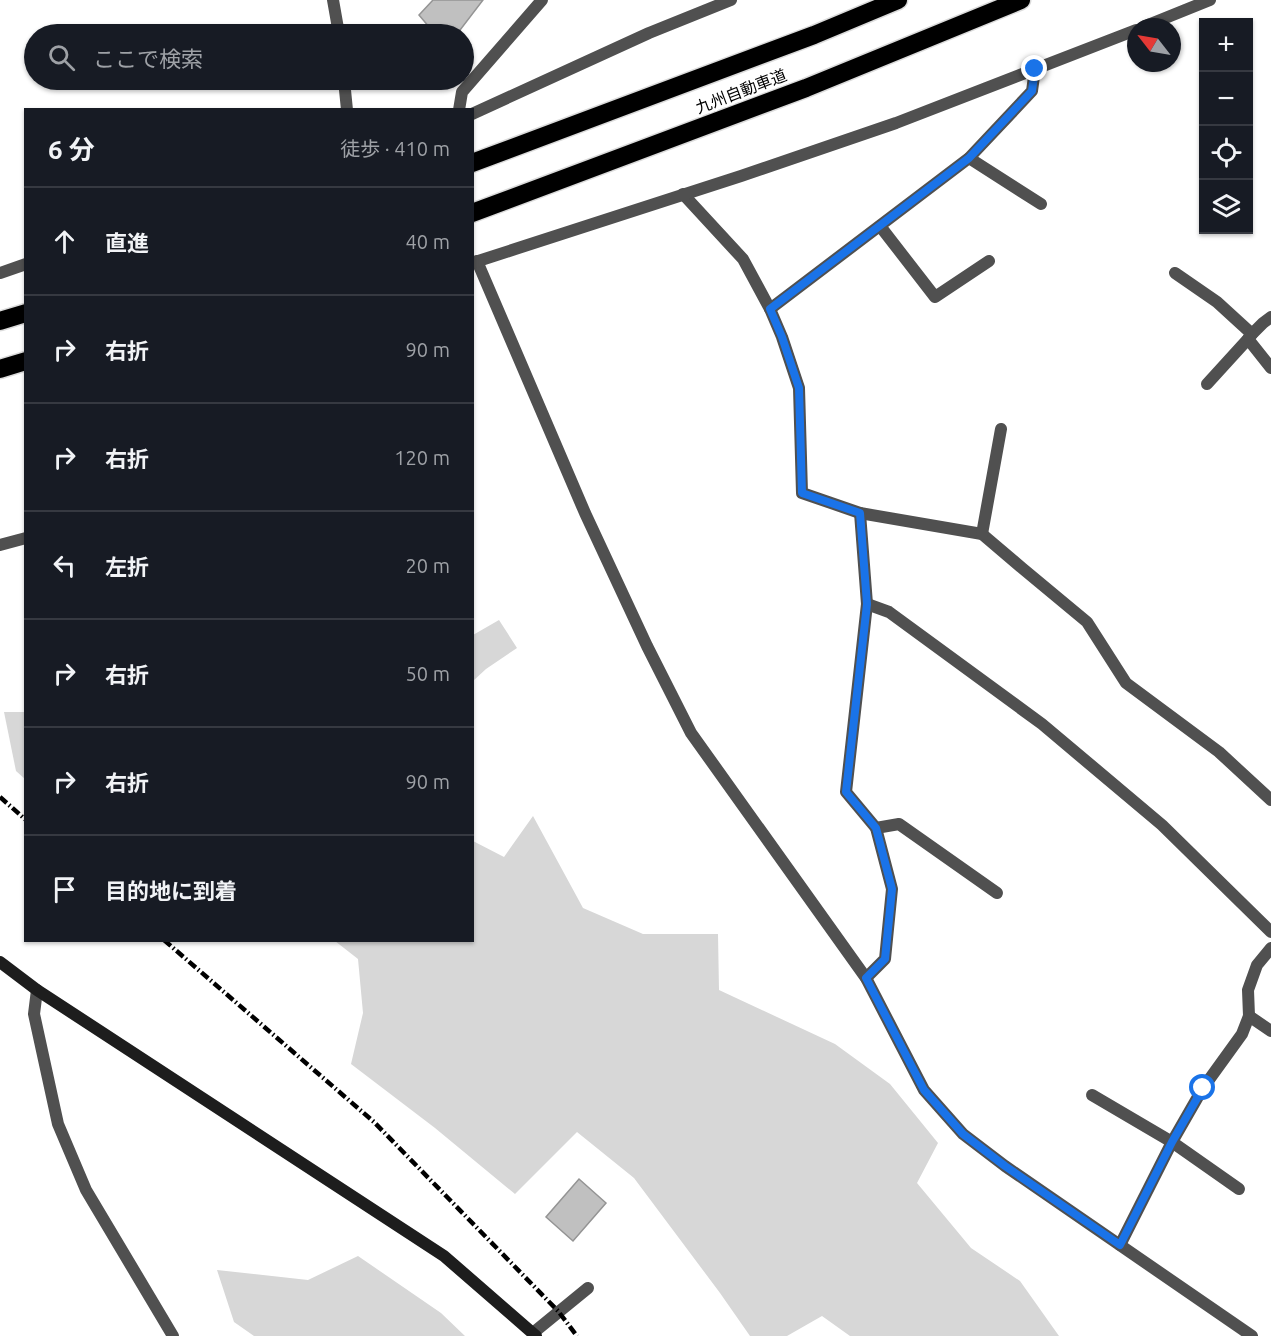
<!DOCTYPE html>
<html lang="ja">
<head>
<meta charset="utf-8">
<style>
  body { margin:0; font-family:Ubuntu,"Noto Sans JP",sans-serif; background:#20242c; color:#f1f3f6 }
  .controls { position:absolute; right:18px; top:18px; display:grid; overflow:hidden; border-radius:0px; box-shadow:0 2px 4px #0004 }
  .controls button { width:54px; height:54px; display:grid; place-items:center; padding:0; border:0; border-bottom:2px solid #363941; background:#171b24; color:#f1f3f6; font:30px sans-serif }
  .compass { position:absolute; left:1127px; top:18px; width:54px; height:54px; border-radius:50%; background:#171b24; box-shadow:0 2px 4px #0004; rotate:301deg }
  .stop { position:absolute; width:18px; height:18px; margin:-14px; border:4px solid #1a73e8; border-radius:50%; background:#fff }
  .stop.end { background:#1a73e8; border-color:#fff; box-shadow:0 2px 6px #0008 }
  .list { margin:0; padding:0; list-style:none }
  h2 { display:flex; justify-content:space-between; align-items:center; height:78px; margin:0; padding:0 24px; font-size:26px }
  h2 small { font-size:20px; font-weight:400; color:#9ea1a6 }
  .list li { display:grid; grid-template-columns:39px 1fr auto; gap:18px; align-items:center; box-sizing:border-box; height:108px; padding:0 24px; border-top:2px solid #363941 }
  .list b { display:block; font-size:22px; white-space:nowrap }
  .list em { font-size:20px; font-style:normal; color:#9ea1a6 }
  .icon { flex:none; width:33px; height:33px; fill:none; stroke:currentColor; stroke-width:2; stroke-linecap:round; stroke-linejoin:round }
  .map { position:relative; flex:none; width:1271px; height:1336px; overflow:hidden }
  .search { position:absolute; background:#171b24; box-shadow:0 2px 4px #0004; left:24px; top:24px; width:450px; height:66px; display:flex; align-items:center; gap:15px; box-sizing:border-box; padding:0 21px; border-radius:33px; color:#9ea1a6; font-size:22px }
  .panel { position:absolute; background:#171b24; box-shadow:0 2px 4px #0004; left:24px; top:108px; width:450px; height:834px; border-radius:0px }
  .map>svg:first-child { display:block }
  .green { fill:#d7d7d7 }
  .building { fill:#c0c0c0; stroke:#949494; stroke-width:1.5 }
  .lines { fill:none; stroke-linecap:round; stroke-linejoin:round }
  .highway-casing { stroke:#dbdbdb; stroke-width:21 }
  .lane { stroke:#505050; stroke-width:12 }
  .street { stroke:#505050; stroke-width:12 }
  .secondary { stroke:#1d1d1d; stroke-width:12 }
  .highway { stroke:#000; stroke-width:18 }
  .rail { stroke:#000; stroke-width:4.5; stroke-dasharray:9 3 1.5 3; stroke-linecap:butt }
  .route { stroke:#1a73e8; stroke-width:8 }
  .labels { text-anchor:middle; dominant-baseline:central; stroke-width:5; stroke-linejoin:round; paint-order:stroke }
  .street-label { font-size:16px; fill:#000; stroke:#fff }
</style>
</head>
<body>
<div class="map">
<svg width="1271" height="1336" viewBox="0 0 1271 1336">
  <rect width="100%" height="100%" fill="#fff"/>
  <g class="green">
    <polygon points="499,620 517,648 486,669 473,681 473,635"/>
    <polygon points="4,712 25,712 25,779 16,771"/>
    <polygon points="533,816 583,908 643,934 718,934 719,990 835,1044 890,1084 938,1143 917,1183 971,1248 1020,1281 1059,1336 850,1336 822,1316 787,1336 750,1336 720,1293 634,1178 577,1132 515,1194 435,1128 351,1064 363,1013 358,959 335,941 472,940 473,841 504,857"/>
    <polygon points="358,1256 441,1313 465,1336 254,1336 234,1322 217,1270 308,1280"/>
  </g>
  <g class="building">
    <polygon points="433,0 483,0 457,34 435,34 419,15"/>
    <polygon points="579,1179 606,1203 573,1241 546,1217"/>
  </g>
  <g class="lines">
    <defs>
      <g id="highway">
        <polyline points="472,163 814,35 898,0"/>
        <polyline points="472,213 806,88 1021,0"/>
        <polyline points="0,321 26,313"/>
        <polyline points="0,369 26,361"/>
      </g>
    </defs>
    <use href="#highway" class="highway-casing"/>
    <g class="lane">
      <polyline points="1249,1016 1271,1031"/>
      <polyline points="1092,1095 1172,1142 1239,1189"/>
      <polyline points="533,1333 588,1288"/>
    </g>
    <g class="street">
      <polyline points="333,0 339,34"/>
      <polyline points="1143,27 1210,0"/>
      <polyline points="344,80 347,110"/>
      <polyline points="459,110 462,92 542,0"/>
      <polyline points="472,114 649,33 731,0"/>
      <polyline points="969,158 1041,204"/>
      <polyline points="683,194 743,259 770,309 969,158 1032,91 1035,69"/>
      <polyline points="880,226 935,297 989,261"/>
      <polyline points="477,261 585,513 647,646 691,733 866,978 924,1090 963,1134 1005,1166 1252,1336"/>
      <polyline points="472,263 741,176 896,123 1136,30"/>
      <polyline points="0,273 26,264"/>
      <polyline points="1175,273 1217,302 1252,334 1248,339"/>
      <polyline points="770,309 782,337 799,388 802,493 860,513 982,534 1022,568 1087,622 1126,683 1219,752 1271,800"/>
      <polyline points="1252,334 1263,323 1271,317"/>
      <polyline points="1207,384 1248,339 1271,368"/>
      <polyline points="860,513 867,604 846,792 876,828 892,889 885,959 866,978"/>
      <polyline points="982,534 1001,429"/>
      <polyline points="0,545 26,538"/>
      <polyline points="867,604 889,612 1042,724 1162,825 1271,932"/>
      <polyline points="876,828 899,824 997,893"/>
      <polyline points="37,990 34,1014 58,1124 86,1190 173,1336"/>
      <polyline points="1120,1245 1172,1142 1203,1088 1242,1034 1249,1016 1248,990 1257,965 1271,948"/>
    </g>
    <polyline class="secondary" points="0,962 37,990 444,1256 536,1336"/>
    <use href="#highway" class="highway"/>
    <g class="rail">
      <polyline points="0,797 26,820"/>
      <polyline points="164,940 374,1122 558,1311 577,1336"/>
    </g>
  </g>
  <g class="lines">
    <polyline class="route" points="1035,69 1032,91 969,158 770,309 782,337 799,388 802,493 860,513 867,604 846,792 876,828 892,889 885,959 866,978 924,1090 963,1134 1005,1166 1120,1245 1172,1142 1203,1088"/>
  </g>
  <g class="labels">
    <g class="street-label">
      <text transform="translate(741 91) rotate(-21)">九州自動車道</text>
    </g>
  </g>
</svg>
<div class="controls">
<button>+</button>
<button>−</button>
<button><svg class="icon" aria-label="locate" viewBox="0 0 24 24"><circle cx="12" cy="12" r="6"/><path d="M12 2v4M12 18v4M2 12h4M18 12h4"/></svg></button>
<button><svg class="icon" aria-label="layers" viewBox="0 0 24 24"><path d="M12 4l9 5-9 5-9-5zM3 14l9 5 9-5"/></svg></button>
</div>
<svg class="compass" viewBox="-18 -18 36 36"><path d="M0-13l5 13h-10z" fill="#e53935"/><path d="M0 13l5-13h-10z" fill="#9ea1a6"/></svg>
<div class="stop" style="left:1203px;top:1088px"></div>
<div class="stop end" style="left:1035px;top:69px"></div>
<div class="search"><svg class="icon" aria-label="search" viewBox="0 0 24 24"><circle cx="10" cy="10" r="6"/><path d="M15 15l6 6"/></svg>ここで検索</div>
<section class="panel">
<h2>6 分<small>徒歩 · 410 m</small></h2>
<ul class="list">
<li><svg class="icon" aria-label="ahead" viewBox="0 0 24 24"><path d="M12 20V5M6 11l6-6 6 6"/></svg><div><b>直進</b></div><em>40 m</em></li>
<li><svg class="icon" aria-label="right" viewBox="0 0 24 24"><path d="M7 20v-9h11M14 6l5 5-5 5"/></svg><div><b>右折</b></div><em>90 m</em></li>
<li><svg class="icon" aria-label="right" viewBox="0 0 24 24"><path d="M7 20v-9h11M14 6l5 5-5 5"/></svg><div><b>右折</b></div><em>120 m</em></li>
<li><svg class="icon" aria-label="left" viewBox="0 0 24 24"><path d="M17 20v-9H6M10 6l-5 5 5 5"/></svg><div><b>左折</b></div><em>20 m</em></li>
<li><svg class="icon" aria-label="right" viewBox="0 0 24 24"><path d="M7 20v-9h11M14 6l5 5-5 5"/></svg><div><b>右折</b></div><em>50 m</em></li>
<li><svg class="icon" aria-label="right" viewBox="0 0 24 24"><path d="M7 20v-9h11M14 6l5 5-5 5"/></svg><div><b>右折</b></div><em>90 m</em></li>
<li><svg class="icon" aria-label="arrive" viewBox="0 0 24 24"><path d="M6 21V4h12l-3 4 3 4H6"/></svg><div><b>目的地に到着</b></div></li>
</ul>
</section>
</div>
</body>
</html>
